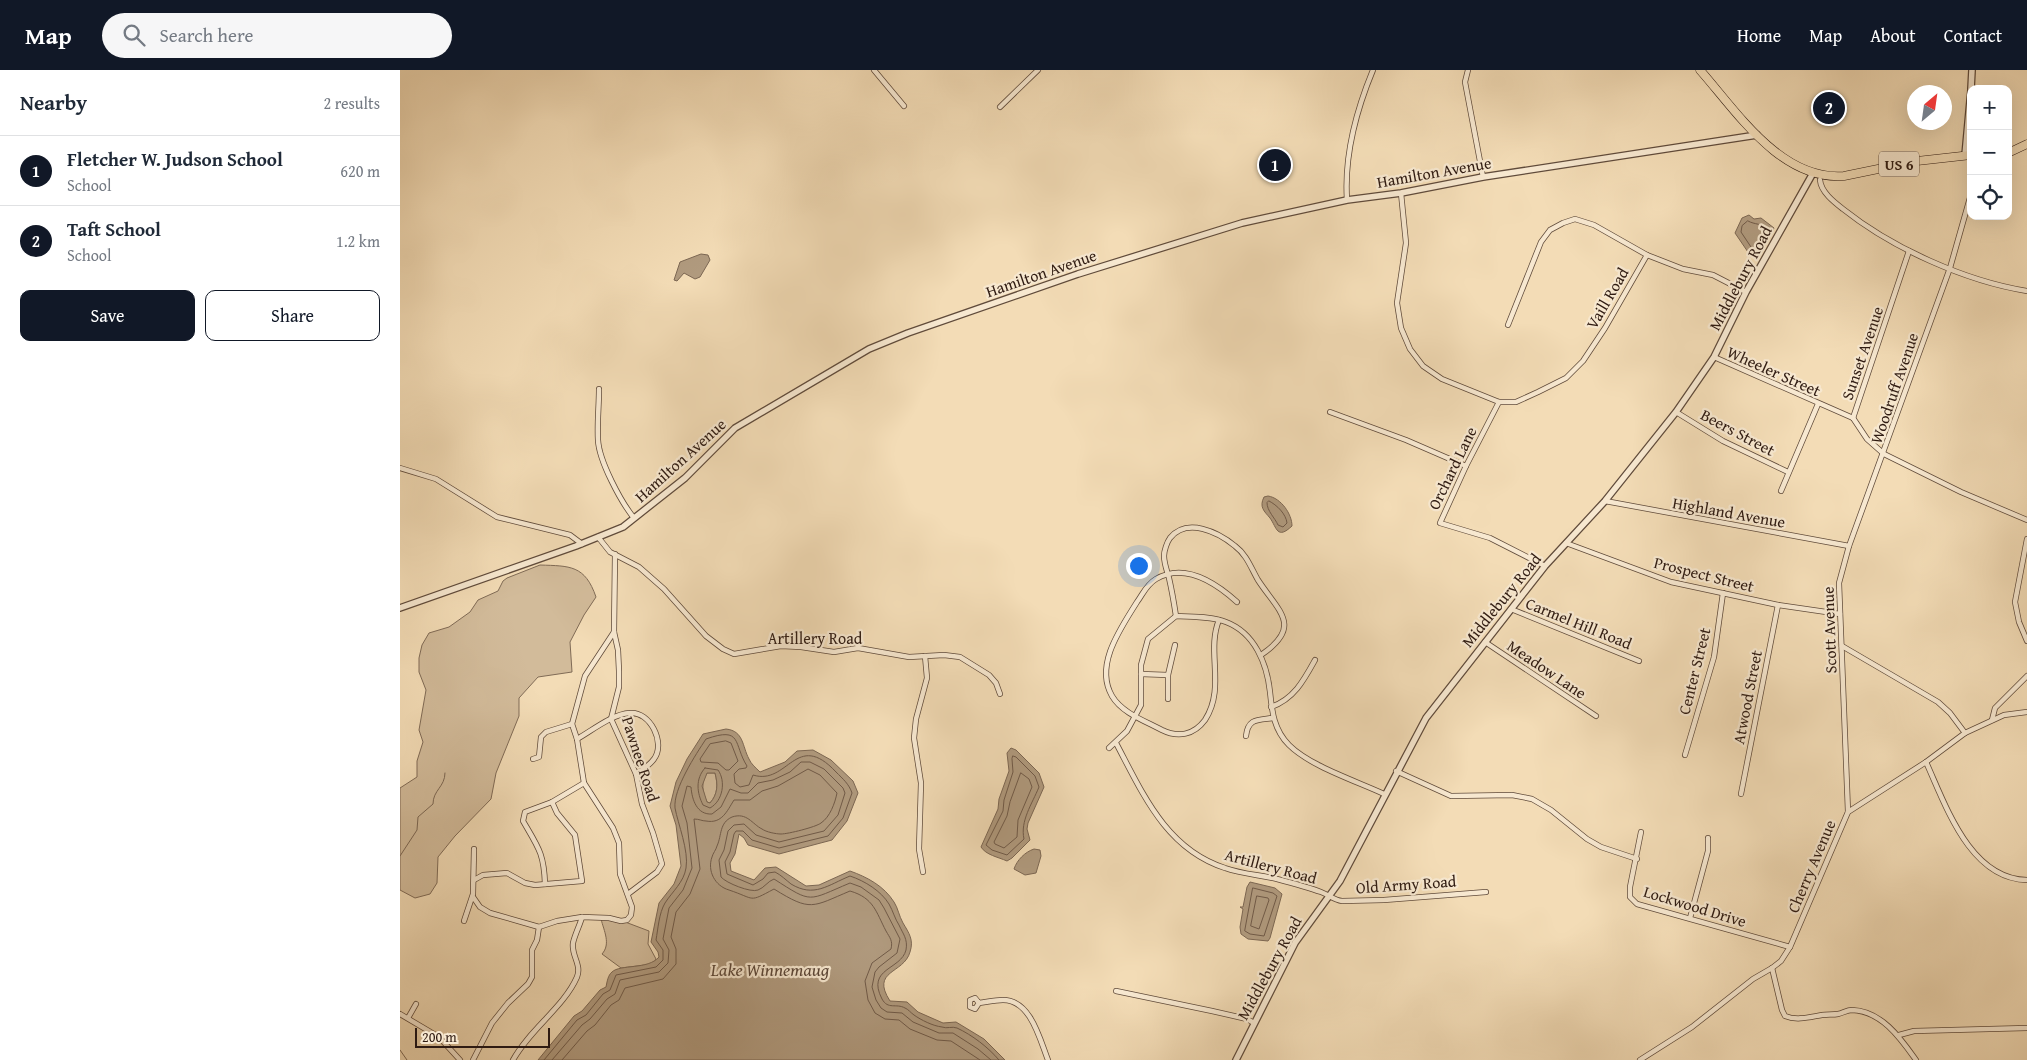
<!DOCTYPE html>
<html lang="en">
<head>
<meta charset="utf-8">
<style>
  body { margin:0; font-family:"Gentium Book Plus",serif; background:#f6f6f7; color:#1f2937 }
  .controls { position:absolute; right:15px; top:15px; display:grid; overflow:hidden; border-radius:10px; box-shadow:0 5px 20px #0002 }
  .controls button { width:45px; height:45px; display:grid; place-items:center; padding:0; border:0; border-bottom:1px solid #e0e1e3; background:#fff; color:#1f2937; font:25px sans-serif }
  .compass { position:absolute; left:1507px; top:15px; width:45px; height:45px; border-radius:50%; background:#fff; box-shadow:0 5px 20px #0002; rotate:29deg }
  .scale { position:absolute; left:15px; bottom:12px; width:135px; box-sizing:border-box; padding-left:5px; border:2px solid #2f1b12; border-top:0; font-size:14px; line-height:18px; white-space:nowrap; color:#2f1b12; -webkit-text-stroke:4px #f7e8d0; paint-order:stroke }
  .you { position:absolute; left:738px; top:495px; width:18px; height:18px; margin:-12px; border:4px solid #fff; border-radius:50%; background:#1a73e8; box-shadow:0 0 0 8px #1a73e833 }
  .badge { display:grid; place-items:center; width:32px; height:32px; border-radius:50%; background:#111827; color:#fff; font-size:16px; font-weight:700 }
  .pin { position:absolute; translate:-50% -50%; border:2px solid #fff; box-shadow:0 1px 5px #0006 }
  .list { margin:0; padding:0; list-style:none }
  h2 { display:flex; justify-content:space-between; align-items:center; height:65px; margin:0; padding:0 20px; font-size:21px }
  h2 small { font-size:16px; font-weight:400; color:#747a83 }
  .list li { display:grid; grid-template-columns:32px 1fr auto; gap:15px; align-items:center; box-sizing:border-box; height:70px; padding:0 20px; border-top:1px solid #e0e1e3 }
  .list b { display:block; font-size:19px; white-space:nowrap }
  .list p { margin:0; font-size:16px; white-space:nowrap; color:#747a83 }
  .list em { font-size:16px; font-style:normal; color:#747a83 }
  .actions { display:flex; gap:10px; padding:15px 20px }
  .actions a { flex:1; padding:11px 0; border:1px solid #111827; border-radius:10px; text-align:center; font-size:18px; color:#111827 }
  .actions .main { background:#111827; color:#fff }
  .icon { flex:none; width:28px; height:28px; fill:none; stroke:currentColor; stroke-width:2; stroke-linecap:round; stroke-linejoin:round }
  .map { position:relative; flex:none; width:1627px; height:990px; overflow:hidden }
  header { display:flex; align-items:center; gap:30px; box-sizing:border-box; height:70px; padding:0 25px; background:#111827; color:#fff }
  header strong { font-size:24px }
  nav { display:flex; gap:28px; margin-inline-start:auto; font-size:18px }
  .search { width:350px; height:45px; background:#f6f6f7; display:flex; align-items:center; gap:12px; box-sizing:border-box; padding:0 18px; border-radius:28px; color:#747a83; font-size:19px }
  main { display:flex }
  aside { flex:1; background:#fff }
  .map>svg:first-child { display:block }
  .green { fill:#d2bb9a; stroke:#806b56 }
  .water { fill:#b09a7e; stroke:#7c6753; fill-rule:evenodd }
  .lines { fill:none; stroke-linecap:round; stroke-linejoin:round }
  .shore { stroke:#705a48; stroke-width:1 }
  .stream { stroke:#7c6753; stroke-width:1 }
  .minor-casing { stroke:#604b3b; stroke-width:6 }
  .tertiary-casing { stroke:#604b3b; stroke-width:8 }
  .primary-casing { stroke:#2f1b12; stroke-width:9 }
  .minor { stroke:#f7e8d0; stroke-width:4.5 }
  .tertiary { stroke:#f7e8d0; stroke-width:5.5 }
  .primary { stroke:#f3dcb6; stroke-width:8 }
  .labels { text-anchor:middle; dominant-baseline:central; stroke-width:4.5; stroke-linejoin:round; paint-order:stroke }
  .shield { fill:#f7e8d0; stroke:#6b584b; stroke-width:1 }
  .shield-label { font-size:15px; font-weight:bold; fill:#2f1b12 }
  .street-label { font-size:16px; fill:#2f1b12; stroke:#f7e8d0 }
  .water-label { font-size:18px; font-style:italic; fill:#5c4738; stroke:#f7e8d0 }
</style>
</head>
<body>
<header>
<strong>Map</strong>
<div class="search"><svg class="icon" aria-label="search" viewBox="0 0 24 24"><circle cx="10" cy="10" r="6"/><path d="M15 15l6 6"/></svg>Search here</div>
<nav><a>Home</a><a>Map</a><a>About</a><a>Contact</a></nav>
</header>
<main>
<aside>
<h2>Nearby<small>2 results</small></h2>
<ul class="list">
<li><span class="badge">1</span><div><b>Fletcher W. Judson School</b><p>School</p></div><em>620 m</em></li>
<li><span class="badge">2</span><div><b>Taft School</b><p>School</p></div><em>1.2 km</em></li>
</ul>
<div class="actions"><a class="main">Save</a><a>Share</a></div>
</aside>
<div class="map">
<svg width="1627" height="990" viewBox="0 0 1627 990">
  <rect width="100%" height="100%" fill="#f3dcb6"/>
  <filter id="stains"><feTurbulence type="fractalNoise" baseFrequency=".004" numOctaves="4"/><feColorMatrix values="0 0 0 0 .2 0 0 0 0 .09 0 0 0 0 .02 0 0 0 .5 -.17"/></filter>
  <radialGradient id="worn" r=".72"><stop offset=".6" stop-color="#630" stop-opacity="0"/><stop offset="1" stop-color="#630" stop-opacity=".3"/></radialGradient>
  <g class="green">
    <path d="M140 495C170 496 185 495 196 527L184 545 170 572 172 602 138 607 119 628V646L96 703 91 729 55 766 38 787 37 813 30 824 15 828 0 820V718L17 707V691L23 672 19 660 26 620 19 602V588L22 575 29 563 49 557 70 542 78 530 98 521 103 511 107 508Z"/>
    <path d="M307 703H315C318 715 318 724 310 733L307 732C302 721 301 713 307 703Z"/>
    <path d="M212 847 249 861 248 874 256 889 253 894 221 898 202 884C211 874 204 861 201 849Z"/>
  </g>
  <g class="water">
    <polygon points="1349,145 1354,149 1361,148 1374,158 1359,186 1356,188 1350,185 1335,163 1342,148"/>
    <polygon points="301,184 308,185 310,190 300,207 295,209 284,203 277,211 274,210 280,192"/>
    <path d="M868 426C881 428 892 444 892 456 877 470 877 458 870 448 864 441 859 437 864 427Z"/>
    <path d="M326 659C344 661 342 676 349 689 351 694 356 698 360 702L385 692 397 681 413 680 431 690 453 711 458 723 447 751 432 770 379 784 348 775 344 768 339 764 335 784 330 793 331 801 354 810 365 798 376 797 406 816 419 815 450 801C467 807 484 816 494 832 498 838 499 846 503 853 509 863 514 870 510 882 504 904 470 900 490 931L507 932 518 942 543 953 556 952 584 969 605 990H138L174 946 182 941 200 920 206 917C207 912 208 905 212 902 220 894 248 900 259 887L258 882 251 872 259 833 274 814 281 796 276 755 270 736 276 712 287 689 303 664ZM307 703H315C318 714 318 724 310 733L307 732 302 716Z"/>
    <path d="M611 678 616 680 639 703 644 717 628 753 627 759 630 770 612 788 607 791C598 787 586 785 581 777L598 739 599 729 609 701 607 683Z"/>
    <path d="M634 779 640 780 641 786 636 803 625 805 614 799C617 790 625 782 634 779Z"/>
    <polygon points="850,812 875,818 882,824 870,868 868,871 848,869 841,864 840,857 843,839 840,837 843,837 847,817"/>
  </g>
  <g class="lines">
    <g class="shore">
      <path d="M1348 151C1355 155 1362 153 1367 159L1355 181 1353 180 1341 162 1342 156Z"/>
      <path d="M869 431C877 435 886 444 887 453L883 457 878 455C875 448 867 441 867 433Z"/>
      <polygon points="326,671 331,673 338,691 329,700 326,700 318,693 301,692 300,689 310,674"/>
      <path d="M613 686 616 687 635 706 639 717C632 734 620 751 624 769L607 785 592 780 586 775 603 741 604 730 613 702 612 689Z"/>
      <path d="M305 698 318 700C326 711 323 731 310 738L303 735C297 723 295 709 305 698Z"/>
      <polygon points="621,703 629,709 632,717 618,750 617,767 604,778 595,774 594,772 607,746 610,732"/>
      <polygon points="853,818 873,823 877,826 864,866 850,864 845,861"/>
      <polygon points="857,826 868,828 869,830 859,859 851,856"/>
      <path d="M144 990 177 950 186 945 203 924 210 920 216 905 256 897 263 890V880L256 870C258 859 259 843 265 833 272 822 284 812 286 798 289 781 278 754 275 738 273 719 296 684 306 669 343 656 333 674 347 696L346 698 339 699 334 704 335 713 340 717 349 715 353 705C388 716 396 659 436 702 443 709 449 714 452 723L443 748 428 766 379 778 352 770 343 761H336L334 764 330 782 325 792 327 804 353 815 363 809 368 803 375 802C381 805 386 810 391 814 414 828 428 815 450 806 465 811 481 821 489 834 493 841 495 849 499 855 503 864 508 869 506 880 501 900 466 898 482 929 488 940 496 933 505 938 508 939 511 943 514 945 521 950 533 956 542 957 547 959 552 956 557 958 572 965 588 977 599 990"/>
      <path d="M152 990 182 955 190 949 207 929 215 924 220 910 259 902 268 893 269 880 263 869 269 838 283 820 292 798 287 753 282 736 287 716 291 717C292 730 297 745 312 744L321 737 330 719 341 723H348L358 713 373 710 390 702 401 692H410L424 699 443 718 445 723 438 745 424 761 379 772 356 765 344 754 334 755 328 761 324 780 319 790 321 807C326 813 351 823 358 820 364 818 368 811 374 809 413 834 407 831 450 813L461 817 479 830 484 838 500 869 497 883 479 897 475 902 472 917 476 930 481 938 487 942 502 943 513 952 539 963H553L578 979 591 990"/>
      <path d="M162 990 187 961 195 955 211 935 219 930 225 918 263 909 276 894V879L271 867 276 842 290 824 300 799 294 749C299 749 302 751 306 751 322 754 327 741 334 730H350L362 721 378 716 408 699 420 705 437 723C435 733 430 747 421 753 416 757 388 764 381 764 376 764 366 762 362 759 352 754 347 742 332 747 319 753 322 765 317 776 316 780 313 783 312 787 307 801 315 816 329 820 356 829 348 833 374 819 411 842 412 837 450 821 474 828 476 842 486 861 490 868 493 871 491 879L472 893 465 911 468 930 475 943 485 949 499 950 510 959 537 970 551 971 580 990"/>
    </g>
    <g class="stream">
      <path d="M0 786 17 760 18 747 33 734C33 720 45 717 45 703"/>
      <polyline points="0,980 7,990"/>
    </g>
    <defs>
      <g id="minor">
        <polyline points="474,0 504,36"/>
        <polyline points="1068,0 1065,12 1083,107"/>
        <polyline points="600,37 638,0"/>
        <path d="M1420 110C1421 122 1434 132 1443 139 1492 178 1565 211 1627 221"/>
        <polyline points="1001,123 1006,173 997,233 1001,258 1010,279 1023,296 1042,309 1099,332 1116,332 1138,322 1166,308 1183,291 1205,258 1247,185"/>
        <path d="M947 130C944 85 956 41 973 0"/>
        <polyline points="1108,255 1141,172 1150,160 1163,153 1175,149 1194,155 1247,185 1283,199 1313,205 1346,222"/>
        <polyline points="1314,287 1453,348"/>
        <path d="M199 319C199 336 197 353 198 370 199 391 221 432 234 448"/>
        <polyline points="1099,332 1066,396 1040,453 1090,468 1145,496"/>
        <polyline points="930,342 1006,370 1066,396"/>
        <polyline points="1276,342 1323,371 1388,402"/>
        <polyline points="1453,348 1467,369 1484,384 1561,422 1627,450"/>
        <polyline points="1453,348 1509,181"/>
        <polyline points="0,398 36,409 97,447 170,465 182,474"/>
        <polyline points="1381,421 1418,334"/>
        <polyline points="1205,431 1449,476"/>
        <polyline points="198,467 210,482 239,497 264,519 306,566 323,579 334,584 381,576 401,577 434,582 458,578 509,587 544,585 560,587 589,605 596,613 600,624"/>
        <polyline points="1627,469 1615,532 1619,552 1627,571"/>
        <polyline points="1166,473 1271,512 1378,535 1440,544"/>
        <polyline points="215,484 214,562 218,580 219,601 219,617 211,649 236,704 242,734 253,763 262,794 257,802 228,824"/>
        <polyline points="1111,539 1239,591"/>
        <path d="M776 546C774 533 772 521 769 508 767 501 764 493 764 486 764 481 767 472 770 468 787 447 818 462 835 476 847 485 851 498 858 510 878 541 904 556 861 585"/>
        <path d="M819 550C806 581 826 618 805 650 794 665 778 668 762 660 745 651 722 643 712 626 694 595 721 558 737 532 743 524 746 515 756 509 785 492 816 513 837 532"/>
        <polyline points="1085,572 1196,646"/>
        <polyline points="1442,576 1538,632 1550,643 1565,663"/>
        <polyline points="741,604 768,605"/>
        <polyline points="768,629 768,605 775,575"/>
        <path d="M871 637C894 629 904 610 915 590"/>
        <polyline points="1592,650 1595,638 1627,606"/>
        <path d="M846 666C848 648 858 650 873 648"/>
        <path d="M177 669C193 660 212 644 230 643 250 641 266 673 254 689 250 695 242 700 236 704"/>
        <path d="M716 673C743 724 766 779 825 798 842 804 860 805 877 809 892 813 907 817 921 822 929 825 934 830 942 831L984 830 1086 822"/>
        <path d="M709 678 727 661 741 635V595L748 569 776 546C792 547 811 546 826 552 855 563 867 594 870 622 872 642 874 660 889 675 910 696 956 711 984 724"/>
        <polyline points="1285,685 1314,587 1323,523"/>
        <polyline points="133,689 139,687 141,667 146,662 172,654"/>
        <path d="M1526 692C1546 736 1570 809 1627 810"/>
        <polyline points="996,701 1051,726 1112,725 1132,729 1151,740 1187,769 1201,777 1237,789"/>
        <polyline points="1341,724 1378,535"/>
        <polyline points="1448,742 1439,513 1449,476 1550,198 1571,124"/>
        <polyline points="1241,762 1230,817 1230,827 1237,834 1390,877"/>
        <polyline points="523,802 519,779 521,713 514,668 516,649 527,608 525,586"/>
        <polyline points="74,810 83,805 107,803 125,813 135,815 182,811 175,765 157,743 152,732"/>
        <path d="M145 814C144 783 138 777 123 751L125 742 152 732 184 713"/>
        <polyline points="73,827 80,837 90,843 139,857 157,851 182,847 209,848 221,851 227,850 231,845 232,837 220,804 219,773 213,758 184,713 177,669 172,654 185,606 214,562"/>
        <polyline points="1290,848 1308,781 1308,768"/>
        <polyline points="64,851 73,824 74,779"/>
        <path d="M1372 898 1382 940 1385 946C1397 951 1410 947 1422 945 1427 944 1433 945 1438 944 1443 943 1447 940 1452 940 1482 941 1501 969 1516 990"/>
        <polyline points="716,921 812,941 847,949 854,953"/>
        <path d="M579 933 575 928 570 930V937L575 939 579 933C587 932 595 930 603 930 631 930 640 970 648 990"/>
        <polyline points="0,944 39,967 60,990"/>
        <polyline points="8,948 16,934"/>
        <polyline points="1499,965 1514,961 1627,958"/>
        <polyline points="73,990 92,953 108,933 128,914 132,907 132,880 137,870 139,857"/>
        <path d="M113 990C130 959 164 937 177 907 182 895 171 885 173 873 175 864 180 855 182 847"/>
        <polyline points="1240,990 1292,957 1353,909 1372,898 1381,891 1390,877 1448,742 1526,692 1565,663 1604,645 1627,642"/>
      </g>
      <g id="tertiary">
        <polyline points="1571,19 1572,0"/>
        <polyline points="1565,85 1571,20"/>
        <polyline points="0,538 176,476 223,457 285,408 335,358 469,279 508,263 678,204 842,153 947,130 1001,123 1083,107 1357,65"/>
        <polyline points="836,990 895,873 940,811 1026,648 1145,496 1205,431 1276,342 1314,287 1346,222 1413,103"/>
      </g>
      <g id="primary">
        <path d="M1300 0C1337 42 1381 111 1444 106L1517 91 1571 85"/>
        <polyline points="1608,83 1627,74"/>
      </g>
    </defs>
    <use href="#minor" class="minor-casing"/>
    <use href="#tertiary" class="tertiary-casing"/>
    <use href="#primary" class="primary-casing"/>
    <use href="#minor" class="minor"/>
    <use href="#tertiary" class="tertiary"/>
    <use href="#primary" class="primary"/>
  </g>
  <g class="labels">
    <rect class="shield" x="1479" y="81.5" width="40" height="25" rx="4"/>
    <g class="shield-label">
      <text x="1499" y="94">US 6</text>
    </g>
    <g class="street-label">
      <text transform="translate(1034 102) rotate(-10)">Hamilton Avenue</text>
      <text transform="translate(641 203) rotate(-19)">Hamilton Avenue</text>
      <text transform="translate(1340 208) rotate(-62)">Middlebury Road</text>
      <text transform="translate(1207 228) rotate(-60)">Vaill Road</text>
      <text transform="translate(1462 283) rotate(-71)">Sunset Avenue</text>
      <text transform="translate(1374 301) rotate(24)">Wheeler Street</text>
      <text transform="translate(1494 318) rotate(-71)">Woodruff Avenue</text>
      <text transform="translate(1338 362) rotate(28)">Beers Street</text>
      <text transform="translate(280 390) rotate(-42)">Hamilton Avenue</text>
      <text transform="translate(1052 398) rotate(-64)">Orchard Lane</text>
      <text transform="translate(1329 442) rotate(10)">Highland Avenue</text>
      <text transform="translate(1304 504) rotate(14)">Prospect Street</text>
      <text transform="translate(1101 530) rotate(-51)">Middlebury Road</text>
      <text transform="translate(1179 553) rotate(22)">Carmel Hill Road</text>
      <text transform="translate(1429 560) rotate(-92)">Scott Avenue</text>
      <text x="415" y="568">Artillery Road</text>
      <text transform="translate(1147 599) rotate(34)">Meadow Lane</text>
      <text transform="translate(1294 601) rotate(-76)">Center Street</text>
      <text transform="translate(1347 627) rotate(-79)">Atwood Street</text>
      <text transform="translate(241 689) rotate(72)">Pawnee Road</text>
      <text transform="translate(871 796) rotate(15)">Artillery Road</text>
      <text transform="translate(1411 796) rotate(-67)">Cherry Avenue</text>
      <text transform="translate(1006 814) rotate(-4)">Old Army Road</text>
      <text transform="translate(1295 836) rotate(17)">Lockwood Drive</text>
      <text transform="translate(869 898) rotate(-61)">Middlebury Road</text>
    </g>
    <g class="water-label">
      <text x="370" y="899">Lake Winnemaug</text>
    </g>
  </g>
  <rect width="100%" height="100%" filter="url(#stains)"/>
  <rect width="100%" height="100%" fill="url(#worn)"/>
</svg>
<div class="controls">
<button>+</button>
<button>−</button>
<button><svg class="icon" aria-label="locate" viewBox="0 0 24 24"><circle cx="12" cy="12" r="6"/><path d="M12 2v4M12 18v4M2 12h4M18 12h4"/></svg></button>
</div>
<svg class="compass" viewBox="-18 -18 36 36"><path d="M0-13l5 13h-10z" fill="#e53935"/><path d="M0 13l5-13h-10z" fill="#747a83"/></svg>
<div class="scale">200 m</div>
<div class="you"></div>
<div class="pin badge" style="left:875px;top:95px">1</div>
<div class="pin badge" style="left:1429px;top:38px">2</div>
</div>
</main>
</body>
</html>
